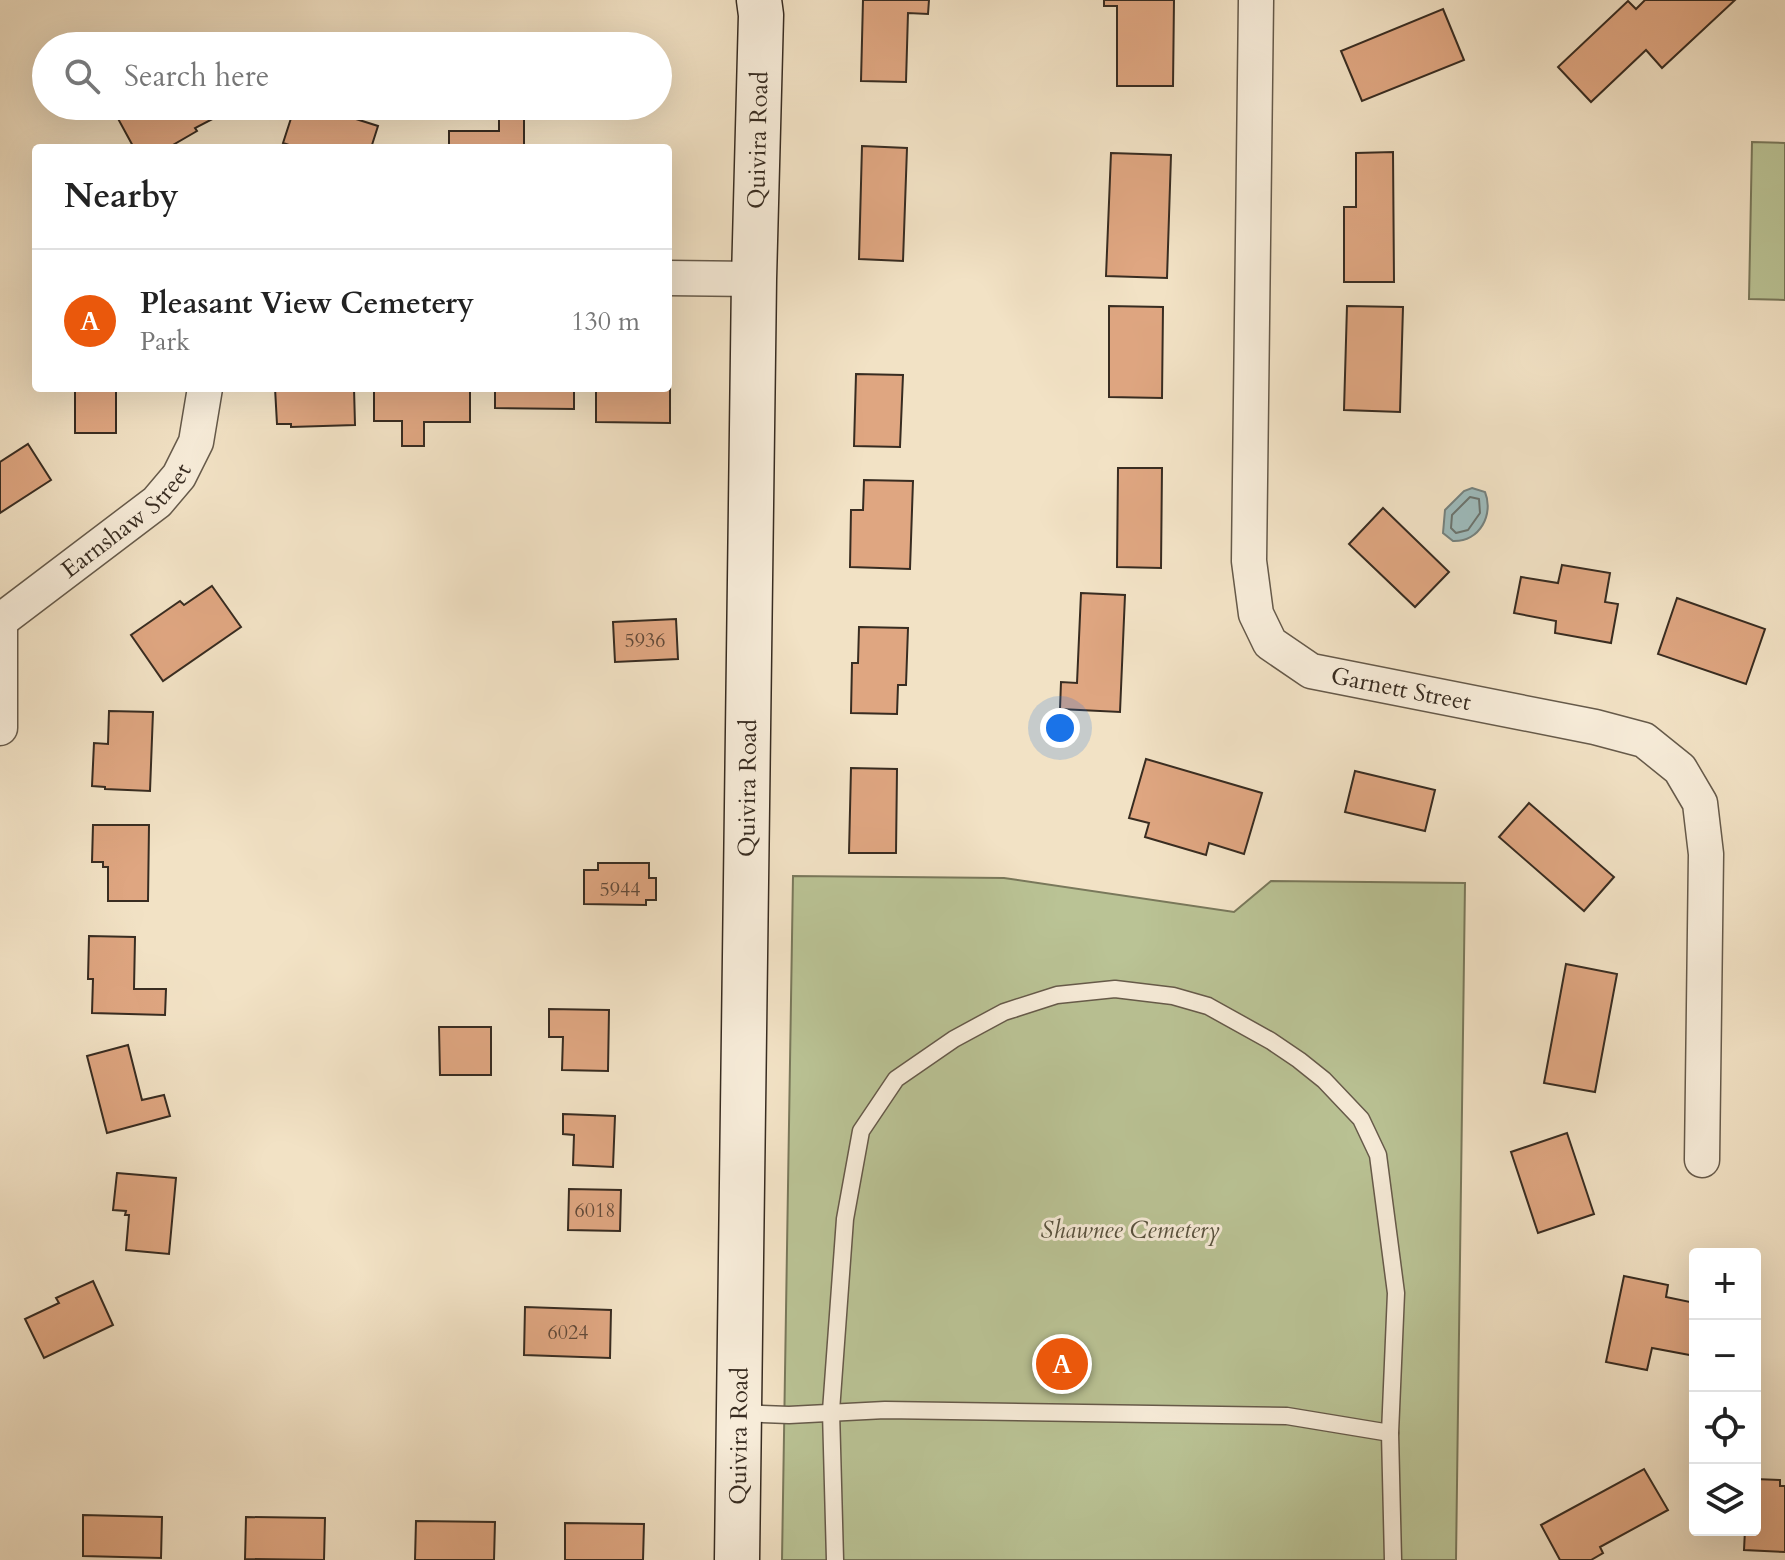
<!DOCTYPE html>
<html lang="en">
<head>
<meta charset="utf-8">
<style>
  body { margin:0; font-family:Cardo,serif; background:#f6f6f6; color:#222 }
  .controls { position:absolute; right:24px; bottom:24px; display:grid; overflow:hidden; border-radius:8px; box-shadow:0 8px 32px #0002 }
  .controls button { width:72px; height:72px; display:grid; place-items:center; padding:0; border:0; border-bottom:2px solid #e0e0e0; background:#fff; color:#222; font:40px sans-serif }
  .you { position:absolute; left:1060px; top:728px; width:28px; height:28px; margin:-20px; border:6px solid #fff; border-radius:50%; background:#1a73e8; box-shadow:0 0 0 12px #1a73e833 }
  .badge { display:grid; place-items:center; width:52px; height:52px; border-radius:50%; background:#ea580c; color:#fff; font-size:26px; font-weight:700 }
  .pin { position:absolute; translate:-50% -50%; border:4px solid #fff; box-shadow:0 2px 8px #0006 }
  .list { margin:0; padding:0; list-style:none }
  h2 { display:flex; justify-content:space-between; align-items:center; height:104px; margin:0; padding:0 32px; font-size:34px }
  h2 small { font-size:26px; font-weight:400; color:#767676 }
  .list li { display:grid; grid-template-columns:52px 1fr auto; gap:24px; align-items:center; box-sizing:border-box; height:144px; padding:0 32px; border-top:2px solid #e0e0e0 }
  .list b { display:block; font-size:30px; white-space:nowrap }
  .list p { margin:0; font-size:26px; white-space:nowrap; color:#767676 }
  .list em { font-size:26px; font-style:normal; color:#767676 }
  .icon { flex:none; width:44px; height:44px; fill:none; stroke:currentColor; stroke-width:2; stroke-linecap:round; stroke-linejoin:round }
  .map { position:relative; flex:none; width:1785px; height:1560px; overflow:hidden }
  .search { position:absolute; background:#fff; box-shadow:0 8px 32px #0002; left:32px; top:32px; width:640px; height:88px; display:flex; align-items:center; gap:20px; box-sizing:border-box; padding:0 28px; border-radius:44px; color:#767676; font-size:30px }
  .panel { position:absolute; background:#fff; box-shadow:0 8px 32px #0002; left:32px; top:144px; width:640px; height:248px; border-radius:8px }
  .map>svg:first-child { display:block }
  .green { fill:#bac395; stroke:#79785b; stroke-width:2 }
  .water { fill:#9ebcbd; stroke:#75827f; stroke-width:2 }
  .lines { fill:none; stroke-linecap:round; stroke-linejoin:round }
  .shore { stroke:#6b746f; stroke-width:2 }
  .building { fill:#dfa681; stroke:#382c21; stroke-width:2 }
  .service-casing { stroke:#665a4a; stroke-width:19 }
  .minor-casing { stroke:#665a4a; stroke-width:37 }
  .secondary-casing { stroke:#382c21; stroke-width:47 }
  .service { stroke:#f7ecd9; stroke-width:16 }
  .minor { stroke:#f7ecd9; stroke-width:34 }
  .secondary { stroke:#f7ecd9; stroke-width:44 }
  .labels { text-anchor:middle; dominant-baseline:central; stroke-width:6; stroke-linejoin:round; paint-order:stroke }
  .number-label { font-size:20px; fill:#624a39 }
  .street-label { font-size:24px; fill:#382c21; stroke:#f7ecd9 }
  .park-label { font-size:24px; font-style:italic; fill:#58523e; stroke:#f7ecd9 }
</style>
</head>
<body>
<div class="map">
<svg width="1785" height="1560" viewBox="0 0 1785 1560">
  <rect width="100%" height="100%" fill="#f2e2c5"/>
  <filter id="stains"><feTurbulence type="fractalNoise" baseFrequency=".0025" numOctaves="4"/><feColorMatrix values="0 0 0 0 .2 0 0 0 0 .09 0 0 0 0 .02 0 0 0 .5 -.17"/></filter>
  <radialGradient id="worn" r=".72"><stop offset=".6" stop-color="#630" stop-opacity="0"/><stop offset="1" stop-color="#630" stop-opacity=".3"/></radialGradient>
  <g class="green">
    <polygon points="1752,142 1785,143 1785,300 1749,299"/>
    <polygon points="793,876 1004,878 1234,912 1271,881 1465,883 1456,1560 782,1560"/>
  </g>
  <path class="water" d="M1472 488 1485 492C1494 514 1480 542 1453 541L1443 533 1445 510 1464 491Z"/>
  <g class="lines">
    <polygon class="shore" points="1470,497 1479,499 1480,513 1468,530 1456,533 1451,528 1452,515"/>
  </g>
  <g class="building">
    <polygon points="863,0 929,0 928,14 908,13 906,82 861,81"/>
    <polygon points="1104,0 1174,0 1173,86 1117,86 1117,6 1104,6"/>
    <polygon points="1645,0 1735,0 1662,68 1646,50 1591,102 1558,67 1628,1 1636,9"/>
    <polygon points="1443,9 1464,60 1362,101 1341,51"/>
    <polygon points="132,106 220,106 224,113 195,128 197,131 173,145 174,148 134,148 116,115"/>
    <polygon points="295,106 315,106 378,126 371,148 298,148 283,143"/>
    <polygon points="524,112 524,148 449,148 449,131 499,131 499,113"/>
    <polygon points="663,145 663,148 572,148 572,146"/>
    <polygon points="862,146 907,148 903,261 859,259"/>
    <polygon points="1393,152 1394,282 1344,282 1344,207 1356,207 1356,153"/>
    <polygon points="1111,153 1171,155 1167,278 1106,276"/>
    <polygon points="1109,306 1163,307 1162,398 1109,397"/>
    <polygon points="1347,306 1403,307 1400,412 1344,410"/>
    <polygon points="856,374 903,375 900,447 854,446"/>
    <polygon points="668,382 670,382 670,423 596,422 596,388 668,388"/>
    <rect x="75" y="388" width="41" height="45"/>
    <polygon points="275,388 354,388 355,425 291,427 291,424 277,424"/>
    <polygon points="374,388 470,388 470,422 424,422 424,446 402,446 402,421 374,421"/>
    <polygon points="495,388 574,388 574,409 495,408"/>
    <polygon points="28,444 51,480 0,513 0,462"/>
    <polygon points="1118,468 1162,468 1161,568 1117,567"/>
    <polygon points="864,480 913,481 910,569 850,567 851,510 863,510"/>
    <polygon points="1383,508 1449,572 1415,607 1349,544"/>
    <polygon points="1562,565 1610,573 1605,602 1618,604 1611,643 1555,633 1556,621 1514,613 1521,577 1558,583"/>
    <polygon points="212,586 241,627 163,681 131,635 180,601 184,605"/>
    <polygon points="1081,593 1125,595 1120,712 1060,709 1061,682 1077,683"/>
    <polygon points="1677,598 1765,629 1746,684 1658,654"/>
    <polygon points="676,619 678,659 615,662 613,622"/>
    <polygon points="859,627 908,628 906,685 898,685 897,714 851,713 852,663 858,663"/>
    <polygon points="109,711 153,712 150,791 105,789 105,787 92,786 94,743 108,744"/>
    <polygon points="1146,759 1262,793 1244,854 1209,843 1206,855 1145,837 1149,823 1129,818"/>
    <polygon points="851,768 897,769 896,853 849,853"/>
    <polygon points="1355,771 1435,790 1425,831 1345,812"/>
    <polygon points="1529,803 1614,877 1584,911 1499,837"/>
    <polygon points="93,825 149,825 148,901 108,901 108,867 103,867 103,862 92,862"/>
    <polygon points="598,863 649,863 649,878 656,878 656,900 646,900 646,905 584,904 584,870 598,870"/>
    <polygon points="89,936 135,937 134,989 166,989 165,1015 92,1013 93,979 88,979"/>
    <polygon points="1566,964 1617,974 1595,1092 1544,1083"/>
    <polygon points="549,1009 609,1010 608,1071 562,1070 563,1037 549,1037"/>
    <polygon points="439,1027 491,1027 491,1075 440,1075"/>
    <polygon points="128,1045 142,1100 164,1095 170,1116 107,1133 87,1056"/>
    <polygon points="563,1114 615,1116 613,1167 573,1165 574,1135 563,1134"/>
    <polygon points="1567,1133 1594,1214 1538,1233 1511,1152"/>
    <polygon points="117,1173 176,1178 169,1254 126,1250 129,1215 125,1215 126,1211 113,1210"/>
    <polygon points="569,1189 621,1190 620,1231 568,1230"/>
    <polygon points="1624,1276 1668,1285 1666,1297 1695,1303 1695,1356 1652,1348 1647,1370 1606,1362"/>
    <polygon points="93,1281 113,1325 44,1358 25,1319 59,1303 56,1298"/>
    <polygon points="525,1307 611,1310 610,1358 524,1355"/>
    <polygon points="1644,1469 1668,1510 1600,1547 1603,1553 1591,1560 1560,1560 1541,1525"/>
    <polygon points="1755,1479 1780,1480 1780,1486 1785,1486 1785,1552 1744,1550 1745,1530 1755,1530"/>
    <polygon points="83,1515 162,1517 161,1558 83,1556"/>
    <polygon points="246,1517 325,1518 324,1560 245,1559"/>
    <polygon points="416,1521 495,1522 494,1560 415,1560"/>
    <polygon points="565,1523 644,1524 643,1560 565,1560"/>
  </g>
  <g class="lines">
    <defs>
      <g id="service">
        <polyline points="740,1413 789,1415 885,1410 1287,1416 1390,1433 1393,1560"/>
        <polyline points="835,1560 831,1411 845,1219 861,1131 896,1079 954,1039 1004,1012 1057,995 1115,989 1173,996 1208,1006 1271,1041 1299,1060 1324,1080 1361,1119 1378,1155 1396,1293 1390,1433"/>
      </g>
      <g id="minor">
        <path id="s1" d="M1256 0 1249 561 1256 614 1270 643 1311 671 1595 727 1644 740 1680 769 1700 803 1706 854 1702 1160"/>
        <polyline points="668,278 754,279"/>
        <path id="s2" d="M0 621 157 502 179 476 196 442 205 388"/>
        <polyline points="0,624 0,728"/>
      </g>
      <g id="secondary">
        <path id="s3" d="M737 1560 754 279 761 15 759 0"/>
      </g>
    </defs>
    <use href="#service" class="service-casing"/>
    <use href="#minor" class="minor-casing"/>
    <use href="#secondary" class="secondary-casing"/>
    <use href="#service" class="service"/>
    <use href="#minor" class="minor"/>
    <use href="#secondary" class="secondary"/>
  </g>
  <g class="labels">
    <g class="number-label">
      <text x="645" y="640">5936</text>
      <text x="620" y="889">5944</text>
      <text x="595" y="1210">6018</text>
      <text x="568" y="1332">6024</text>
    </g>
    <g class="street-label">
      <text stroke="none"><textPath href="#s3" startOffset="1420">Quivira Road</textPath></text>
      <text stroke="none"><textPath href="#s2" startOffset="162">Earnshaw Street</textPath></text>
      <text stroke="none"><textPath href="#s1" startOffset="788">Garnett Street</textPath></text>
      <text stroke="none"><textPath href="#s3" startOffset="772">Quivira Road</textPath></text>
      <text stroke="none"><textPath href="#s3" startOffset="124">Quivira Road</textPath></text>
    </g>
    <g class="park-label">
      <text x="1130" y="1230">Shawnee Cemetery</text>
    </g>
  </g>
  <rect width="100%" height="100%" filter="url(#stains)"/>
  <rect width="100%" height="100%" fill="url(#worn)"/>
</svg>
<div class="controls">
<button>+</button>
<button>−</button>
<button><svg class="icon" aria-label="locate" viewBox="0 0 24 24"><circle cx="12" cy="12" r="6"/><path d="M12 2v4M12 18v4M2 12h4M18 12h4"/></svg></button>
<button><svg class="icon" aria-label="layers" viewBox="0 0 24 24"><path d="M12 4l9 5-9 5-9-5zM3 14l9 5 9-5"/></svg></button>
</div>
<div class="you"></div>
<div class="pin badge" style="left:1062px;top:1364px">A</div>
<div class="search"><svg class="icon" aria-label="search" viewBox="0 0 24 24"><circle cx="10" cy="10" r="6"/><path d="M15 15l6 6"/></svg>Search here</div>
<section class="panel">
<h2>Nearby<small></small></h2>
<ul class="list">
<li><span class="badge">A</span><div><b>Pleasant View Cemetery</b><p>Park</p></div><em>130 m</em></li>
</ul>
</section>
</div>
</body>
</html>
